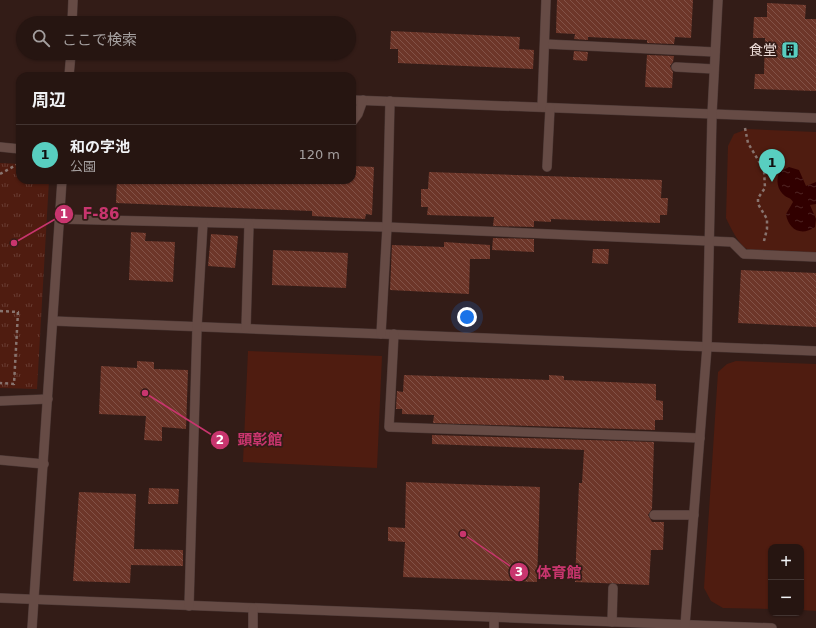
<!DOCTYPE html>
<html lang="ja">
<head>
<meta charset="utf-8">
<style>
  body { margin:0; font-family:"DejaVu Sans","Noto Sans JP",sans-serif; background:#32221f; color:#f1f3f6 }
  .controls { position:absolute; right:12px; bottom:12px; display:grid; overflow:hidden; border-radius:8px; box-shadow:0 1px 3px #0004 }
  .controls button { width:36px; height:36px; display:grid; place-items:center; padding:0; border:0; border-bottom:1px solid #423431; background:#261511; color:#f1f3f6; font:20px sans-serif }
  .you { position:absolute; left:467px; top:317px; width:14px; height:14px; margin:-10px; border:3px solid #fff; border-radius:50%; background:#1a73e8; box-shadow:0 0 0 6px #1a73e833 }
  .badge { display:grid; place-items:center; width:26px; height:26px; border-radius:50%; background:#58cec0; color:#111; font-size:13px; font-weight:700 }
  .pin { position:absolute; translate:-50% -33px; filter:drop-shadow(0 1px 2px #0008) }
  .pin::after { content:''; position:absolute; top:21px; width:14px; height:12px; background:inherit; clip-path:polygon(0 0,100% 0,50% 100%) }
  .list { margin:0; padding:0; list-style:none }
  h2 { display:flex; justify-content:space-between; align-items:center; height:52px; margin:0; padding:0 16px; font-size:17px }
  h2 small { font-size:13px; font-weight:400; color:#a49f9f }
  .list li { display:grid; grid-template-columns:26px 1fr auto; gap:12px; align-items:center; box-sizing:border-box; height:60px; padding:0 16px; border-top:1px solid #423431 }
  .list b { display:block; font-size:15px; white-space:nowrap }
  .list p { margin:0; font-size:13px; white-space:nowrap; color:#a49f9f }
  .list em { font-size:13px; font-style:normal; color:#a49f9f }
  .icon { flex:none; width:22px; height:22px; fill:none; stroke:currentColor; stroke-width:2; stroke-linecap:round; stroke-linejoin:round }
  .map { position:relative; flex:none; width:816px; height:628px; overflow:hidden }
  .search { position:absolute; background:#261511; box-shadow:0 1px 3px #0004; left:16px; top:16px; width:340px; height:44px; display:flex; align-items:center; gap:10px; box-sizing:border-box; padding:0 14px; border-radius:22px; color:#a49f9f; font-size:15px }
  .panel { position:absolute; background:#261511; box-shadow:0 1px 3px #0004; left:16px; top:72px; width:340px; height:112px; border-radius:12px }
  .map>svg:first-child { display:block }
  .grass { fill:url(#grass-tufts) }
  .green { fill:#4f1c10 }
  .water { fill:url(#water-ripples) }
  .building { fill:url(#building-back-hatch) }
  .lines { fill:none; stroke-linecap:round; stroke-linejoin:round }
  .service-casing { stroke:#4c3936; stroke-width:10 }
  .path { stroke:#88746f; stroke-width:2.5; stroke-dasharray:3 3; stroke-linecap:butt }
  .service { stroke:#664b45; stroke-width:9 }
  .labels { text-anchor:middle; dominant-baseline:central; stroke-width:3.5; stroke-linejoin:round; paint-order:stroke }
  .poi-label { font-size:14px; fill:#ebdbd7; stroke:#331c17; text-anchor:end }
  .leader { fill:none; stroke:#c8356e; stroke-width:1.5 }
  .callout-dot { fill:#c8356e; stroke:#331c17; stroke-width:1.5 }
  .mark-label { font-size:12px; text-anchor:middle; font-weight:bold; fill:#fff }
  .callout-label { font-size:15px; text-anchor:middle; font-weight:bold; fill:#c8356e; stroke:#331c17; stroke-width:3.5; stroke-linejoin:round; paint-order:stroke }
</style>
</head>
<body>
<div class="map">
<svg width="816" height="628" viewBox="0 0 816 628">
  <defs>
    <pattern id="grass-tufts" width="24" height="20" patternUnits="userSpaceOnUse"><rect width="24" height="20" fill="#4f1c10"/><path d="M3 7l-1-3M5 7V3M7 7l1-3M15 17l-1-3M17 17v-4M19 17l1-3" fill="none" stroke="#683c32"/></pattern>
    <pattern id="water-ripples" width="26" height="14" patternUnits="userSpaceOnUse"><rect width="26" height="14" fill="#310000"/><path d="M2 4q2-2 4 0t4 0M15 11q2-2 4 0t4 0" fill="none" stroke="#4f2524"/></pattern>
    <pattern id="building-back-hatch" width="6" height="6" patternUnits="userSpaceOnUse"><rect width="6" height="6" fill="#6d3629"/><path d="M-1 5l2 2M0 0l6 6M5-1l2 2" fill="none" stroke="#825247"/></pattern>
  </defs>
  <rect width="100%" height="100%" fill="#331c17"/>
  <polygon class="grass" points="0,163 20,164 20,180 49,180 37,389 0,388"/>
  <g class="green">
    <path d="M747 129 816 132V252C805 252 754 252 747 249 739 245 730 227 726 218L728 146 734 134Z"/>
    <polygon points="248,351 382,356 377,468 243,462"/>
    <polygon points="736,361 816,364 816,611 801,610 801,547 771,547 771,609 723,608 711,601 704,588 718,372 727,364"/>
  </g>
  <path class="water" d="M789 167 799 170 806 186 816 182V204L810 205 816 219 815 227C801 237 788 229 786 214L793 202C791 198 788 198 785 196 777 190 776 180 779 172Z"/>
  <g class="building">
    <polygon points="557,0 693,0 691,38 675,37 674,44 647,43 647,40 588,37 588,40 574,39 575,34 556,33"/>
    <polygon points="767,3 806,5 805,19 816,19 816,91 754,89 755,74 764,74 765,38 753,38 754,17 767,17"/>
    <polygon points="391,31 520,37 519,49 534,50 533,69 398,63 398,49 390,49"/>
    <polygon points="574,51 588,52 587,61 573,60"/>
    <polygon points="647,55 674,56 673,62 670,66 673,72 672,88 645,87"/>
    <polygon points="352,166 374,167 372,215 366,214 365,219 312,216 312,211 116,203 117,180 352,180"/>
    <polygon points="429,172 662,180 661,198 668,198 667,215 660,215 660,223 551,219 551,222 534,221 534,227 493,226 494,217 427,215 428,207 421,207 421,189 428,189"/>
    <polygon points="131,232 146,233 145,241 175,242 173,282 129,280"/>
    <polygon points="211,234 238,236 235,268 208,266"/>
    <polygon points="493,238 534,239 534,252 492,250"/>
    <polygon points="444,242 490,245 490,259 470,259 469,294 390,290 392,245 444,247"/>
    <polygon points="593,249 609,249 608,264 592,263"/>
    <polygon points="273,250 348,253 346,288 272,285"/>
    <polygon points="741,270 816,273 816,327 738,323"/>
    <polygon points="137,361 154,362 154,369 188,370 186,429 162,427 162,441 144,440 146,416 99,414 101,366 137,368"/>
    <polygon points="404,375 549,380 549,375 564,376 564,380 656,384 656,400 663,401 663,420 655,420 655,430 433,423 434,415 402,414 402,409 396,409 397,391 403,392"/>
    <polygon points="432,435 654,442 652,509 648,515 652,522 664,522 663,550 651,550 649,585 575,582 579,483 582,483 584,450 432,444"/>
    <polygon points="406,482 540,487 537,582 403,577 405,542 388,541 388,527 405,528"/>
    <polygon points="149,488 179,489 178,504 148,504"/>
    <polygon points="79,492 136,494 134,549 183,550 183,566 131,565 130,583 73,581"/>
  </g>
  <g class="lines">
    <defs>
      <g id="service">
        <polyline points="72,23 73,0"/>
        <polyline points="545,44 715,52"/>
        <polyline points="676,67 714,69"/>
        <polyline points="69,76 71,53"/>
        <polyline points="352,100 816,118"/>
        <polyline points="542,107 546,0"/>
        <polyline points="352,122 358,114 363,100"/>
        <polyline points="0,147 20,149"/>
        <polyline points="547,167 550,108"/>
        <polyline points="60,219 387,227 732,242 744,254 816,257"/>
        <polyline points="53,321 816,351"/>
        <polyline points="246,328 249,224"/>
        <polyline points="381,334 387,227 390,101"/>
        <polyline points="394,334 389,427 700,438"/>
        <polyline points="0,401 48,399"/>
        <polyline points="0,460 44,464"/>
        <polyline points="654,515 694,515"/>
        <polyline points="0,598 772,628"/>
        <polyline points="189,606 197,327 203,223"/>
        <polyline points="612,622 613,588"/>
        <polyline points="685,625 707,347 712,114 718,0"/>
        <polyline points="32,628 62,180"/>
        <polyline points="253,628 253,609"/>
        <polyline points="494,628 494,618"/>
      </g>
    </defs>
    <use href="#service" class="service-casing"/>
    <g class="path">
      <polyline points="745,128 748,143 764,170 765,188 758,198 758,204 767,219 767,229 764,241"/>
      <polyline points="0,174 18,164"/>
      <polyline points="0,311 18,312 14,384 0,383"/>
    </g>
    <use href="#service" class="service"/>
  </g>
  <defs>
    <symbol id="building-square" viewBox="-11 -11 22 22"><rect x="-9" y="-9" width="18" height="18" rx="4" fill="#58cec0" stroke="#331c17"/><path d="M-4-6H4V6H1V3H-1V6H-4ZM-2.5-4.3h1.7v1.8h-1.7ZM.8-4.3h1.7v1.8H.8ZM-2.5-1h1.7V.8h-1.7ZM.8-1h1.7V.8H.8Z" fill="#111"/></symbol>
  </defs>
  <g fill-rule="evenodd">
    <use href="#building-square" x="780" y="40" width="20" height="20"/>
  </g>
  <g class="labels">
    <g class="poi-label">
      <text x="777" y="50">食堂</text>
    </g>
  </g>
  <path class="leader" d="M14 243L64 214M145 393L220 440M463 534L519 572"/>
  <g class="callout-dot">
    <circle cx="14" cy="243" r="4"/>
    <circle cx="145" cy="393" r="4"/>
    <circle cx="463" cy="534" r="4"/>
    <circle cx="64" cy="214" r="10"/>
    <circle cx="220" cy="440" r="10"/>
    <circle cx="519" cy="572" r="10"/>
  </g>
  <g class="mark-label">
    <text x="64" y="218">1</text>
    <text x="220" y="444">2</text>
    <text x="519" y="576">3</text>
  </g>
  <g class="callout-label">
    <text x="101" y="219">F-86</text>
    <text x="260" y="445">顕彰館</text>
    <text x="559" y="578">体育館</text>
  </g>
</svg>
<div class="controls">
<button>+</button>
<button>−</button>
</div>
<div class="you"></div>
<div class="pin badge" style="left:772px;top:182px">1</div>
<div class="search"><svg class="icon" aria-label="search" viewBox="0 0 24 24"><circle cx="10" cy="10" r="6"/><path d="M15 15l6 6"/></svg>ここで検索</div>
<section class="panel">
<h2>周辺<small></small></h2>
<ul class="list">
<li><span class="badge">1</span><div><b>和の字池</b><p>公園</p></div><em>120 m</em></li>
</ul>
</section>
</div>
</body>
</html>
